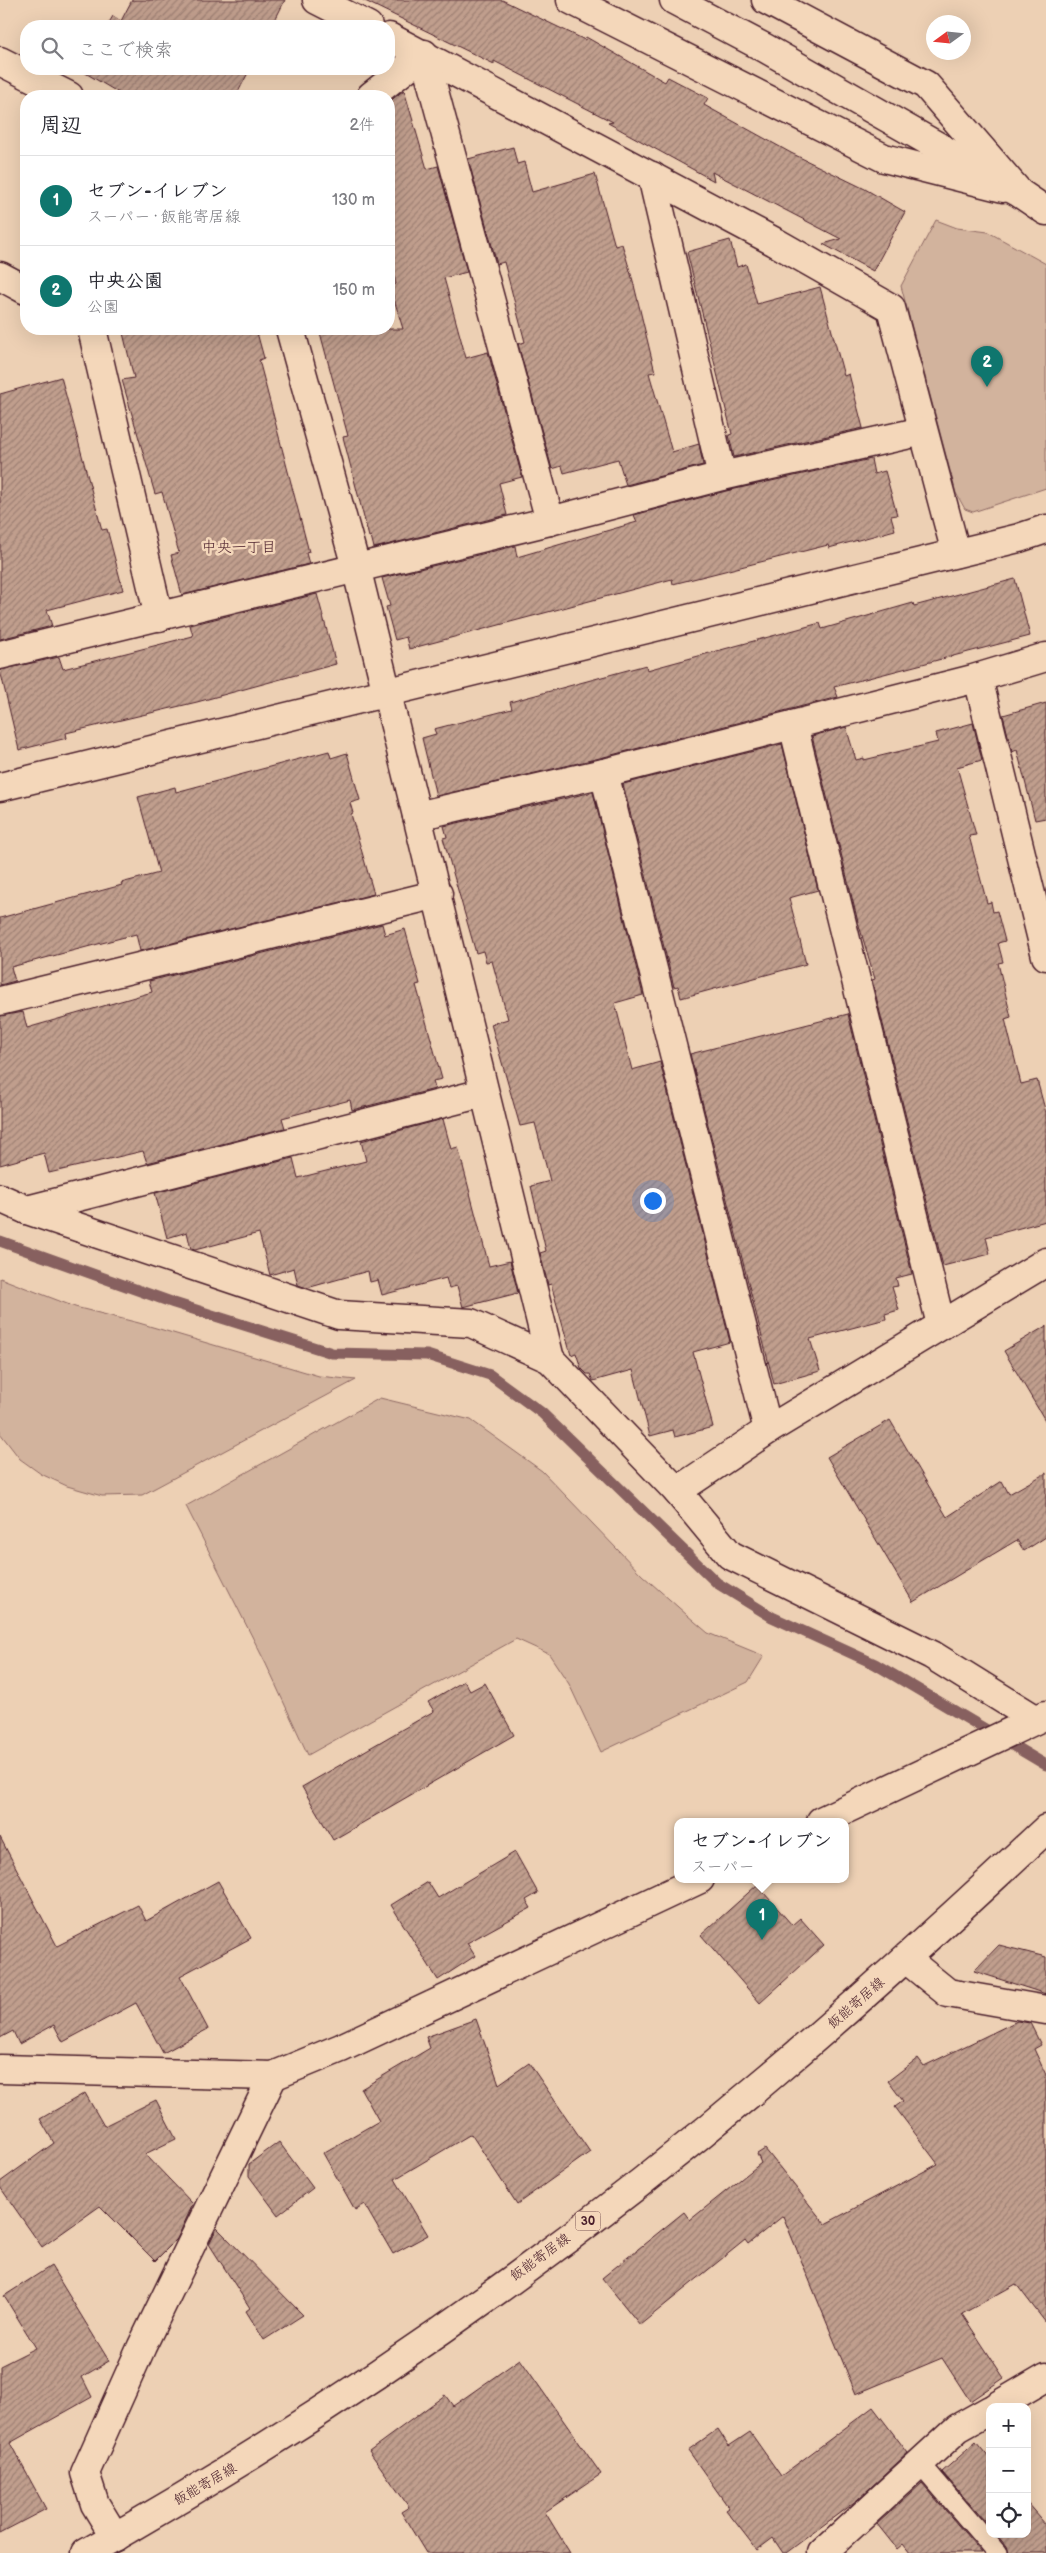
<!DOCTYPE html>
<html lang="ja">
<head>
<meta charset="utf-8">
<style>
  body { margin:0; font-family:"Balsamiq Sans","Klee One",sans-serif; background:#f2f2f3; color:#2b2b33 }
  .controls { position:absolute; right:15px; bottom:15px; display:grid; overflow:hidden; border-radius:10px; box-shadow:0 5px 20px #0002 }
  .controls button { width:45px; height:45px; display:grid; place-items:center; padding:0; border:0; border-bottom:1px solid #e1e1e2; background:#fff; color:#2b2b33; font:25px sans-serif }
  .compass { position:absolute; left:926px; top:15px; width:45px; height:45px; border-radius:50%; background:#fff; box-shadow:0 5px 20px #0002; rotate:255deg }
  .you { position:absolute; left:652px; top:1200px; width:18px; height:18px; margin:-12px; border:4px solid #fff; border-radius:50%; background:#1a73e8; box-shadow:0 0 0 8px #1a73e833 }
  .badge { display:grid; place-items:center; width:32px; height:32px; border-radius:50%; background:#0f766e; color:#fff; font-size:16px; font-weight:700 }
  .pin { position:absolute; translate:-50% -41px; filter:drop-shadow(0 1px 2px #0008) }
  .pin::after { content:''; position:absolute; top:26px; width:18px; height:15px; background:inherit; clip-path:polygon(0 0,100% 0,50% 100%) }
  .popup { position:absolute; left:674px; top:1818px; width:175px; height:65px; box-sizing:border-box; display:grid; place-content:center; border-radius:10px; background:#fff; filter:drop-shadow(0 1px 4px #0005); font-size:16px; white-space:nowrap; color:#7c7c81 }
  .popup b { font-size:19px; color:#2b2b33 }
  .popup::after { content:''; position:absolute; left:50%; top:100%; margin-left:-10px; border:10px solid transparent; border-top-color:#fff }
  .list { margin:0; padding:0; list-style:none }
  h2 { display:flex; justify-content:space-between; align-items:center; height:65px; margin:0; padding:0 20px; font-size:21px }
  h2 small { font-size:16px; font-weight:400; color:#7c7c81 }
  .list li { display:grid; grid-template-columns:32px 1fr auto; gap:15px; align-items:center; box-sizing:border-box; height:90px; padding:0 20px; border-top:1px solid #e1e1e2 }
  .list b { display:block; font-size:19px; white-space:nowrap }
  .list p { margin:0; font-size:16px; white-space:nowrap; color:#7c7c81 }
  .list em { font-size:16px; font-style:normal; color:#7c7c81 }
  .icon { flex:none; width:28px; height:28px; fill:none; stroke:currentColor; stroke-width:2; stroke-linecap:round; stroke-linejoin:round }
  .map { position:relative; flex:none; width:1046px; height:2553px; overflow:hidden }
  .search { position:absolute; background:#fff; box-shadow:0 5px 20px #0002; left:20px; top:20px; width:375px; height:55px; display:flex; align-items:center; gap:12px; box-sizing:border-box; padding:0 18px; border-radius:20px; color:#7c7c81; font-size:19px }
  .panel { position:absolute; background:#fff; box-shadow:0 5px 20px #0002; left:20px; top:90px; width:375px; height:245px; border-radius:20px }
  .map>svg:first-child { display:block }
  .park { fill:#d2b39d; stroke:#8e6964 }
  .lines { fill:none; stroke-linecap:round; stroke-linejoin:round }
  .stream { stroke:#87605e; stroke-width:11 }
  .building { fill:url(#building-hatch); stroke:#4a1f2b }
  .service-casing { stroke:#4a1f2b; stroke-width:22 }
  .minor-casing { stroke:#4a1f2b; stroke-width:31 }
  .tertiary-casing { stroke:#4a1f2b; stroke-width:31 }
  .primary-casing { stroke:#4a1f2b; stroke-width:31 }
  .service { stroke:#f4d7ba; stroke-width:19 }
  .minor { stroke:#f4d7ba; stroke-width:28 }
  .tertiary { stroke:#f4d7ba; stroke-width:28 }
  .primary { stroke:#f4d7ba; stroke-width:28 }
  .labels { text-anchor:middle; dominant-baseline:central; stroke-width:5; stroke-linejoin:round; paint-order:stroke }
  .shield { fill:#f4d7ba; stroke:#7d5656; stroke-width:1 }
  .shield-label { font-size:12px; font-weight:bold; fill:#4a1f2b }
  .street-label { font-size:14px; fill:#4a1f2b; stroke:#f4d7ba }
  .neighbourhood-label { font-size:15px; fill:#4a1f2b; stroke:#f4d7ba }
</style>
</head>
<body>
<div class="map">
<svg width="1046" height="2553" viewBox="0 0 1046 2553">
  <defs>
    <pattern id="building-hatch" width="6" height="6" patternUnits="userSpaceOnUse" patternTransform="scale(1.25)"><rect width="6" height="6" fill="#c09e8d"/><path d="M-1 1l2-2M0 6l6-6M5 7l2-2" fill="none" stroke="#9e8073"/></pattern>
  </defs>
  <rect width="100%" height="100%" fill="#edd0b4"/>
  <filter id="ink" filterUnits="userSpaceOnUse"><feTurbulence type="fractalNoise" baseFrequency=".02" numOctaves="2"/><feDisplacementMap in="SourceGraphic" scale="10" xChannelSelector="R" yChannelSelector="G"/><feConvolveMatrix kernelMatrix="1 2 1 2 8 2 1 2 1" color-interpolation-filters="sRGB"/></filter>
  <g filter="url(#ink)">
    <g class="park">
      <polygon points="936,220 957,228 988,232 1046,264 1046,488 973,512 965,509 956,493 901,286"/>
      <polygon points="0,1278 75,1307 139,1323 319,1376 356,1380 142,1495 102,1496 67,1486 41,1474 20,1459 0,1433"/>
      <polygon points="380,1398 471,1420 542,1471 642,1575 687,1615 708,1633 764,1656 748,1682 601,1752 569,1684 549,1654 516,1639 308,1755 266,1664 186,1506"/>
    </g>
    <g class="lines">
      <polyline class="stream" points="0,1241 174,1303 332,1353 427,1355 490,1375 542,1413 717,1583 772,1617 875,1664 1046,1765"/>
    </g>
    <g class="building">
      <polygon points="132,0 285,0 272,26 107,26 113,16 121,21"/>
      <polygon points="363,0 502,0 585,40 586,37 665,82 668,77 708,98 704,105 791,153 865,189 905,212 873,271 823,244 841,239 712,172 714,181 608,123 613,122 494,61 494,64"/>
      <polygon points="83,69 250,69 236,96 124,96 82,71"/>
      <polygon points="404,90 427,169 438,166 467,272 444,278 466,358 488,352 522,477 499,483 507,515 374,548 371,536 369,537 343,437 348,436 319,329 403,329 390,286 396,284 389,257 389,102"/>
      <polygon points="513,147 517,164 524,162 532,192 595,174 615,246 622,244 633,281 655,372 649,373 672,452 699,444 703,465 626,485 618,459 564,473 562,466 552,469 518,344 525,342 504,262 497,264 468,159"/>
      <polygon points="730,240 737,267 746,264 757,304 820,287 844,376 849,374 863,428 734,457 729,435 732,434 687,252"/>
      <polygon points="122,329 256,329 264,358 259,360 309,552 306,553 309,564 182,595 171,555 179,553 162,492 155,494 122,380 134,378"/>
      <polygon points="61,377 102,530 107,529 123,590 47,610 52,626 0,639 0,394"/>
      <polygon points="871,459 874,474 885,471 897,515 891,516 895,530 829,548 828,545 673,584 672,579 409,649 406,637 395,640 386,607 390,606 382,578 515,546 517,557 637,522 634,515 726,491"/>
      <polygon points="1015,579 1030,636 834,687 838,697 600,758 436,796 422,738 436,734 434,729 512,709 510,702 646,665 647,670 820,623 822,629 913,603 914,606"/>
      <polygon points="317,594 336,664 197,702 66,733 67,738 19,750 0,670 59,657 63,669 193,636 190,625"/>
      <polygon points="1046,703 1046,818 1035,820 1017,750 1012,752 1003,715"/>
      <polygon points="973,723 982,760 957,767 976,835 969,836 987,903 991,902 993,912 997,911 1005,941 998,943 1003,962 998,963 1011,1017 1005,1019 1021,1084 1037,1080 1046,1113 1046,1221 986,1237 990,1254 943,1266 872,980 875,979 858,922 812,736 846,727 856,760 864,758 864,760 938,742 936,733"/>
      <polygon points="782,744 818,890 789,898 806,964 681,998 678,986 674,987 623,784"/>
      <polygon points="329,751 331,758 347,753 360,800 350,803 353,813 351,814 374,894 140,951 136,934 11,967 15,981 0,985 0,918 122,885 121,883 159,873 138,797 175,787 176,792"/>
      <polygon points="593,792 643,995 615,1003 632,1070 660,1062 730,1342 693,1352 713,1427 675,1437 673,1430 650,1436 633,1370 593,1381 590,1374 587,1374 581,1368 576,1353 571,1355 551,1284 548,1285 540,1253 546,1251 531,1186 550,1181 535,1123 520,1126 491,1024 508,1019 492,961 486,962 483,951 476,953 443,838 447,837 444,826"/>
      <polygon points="382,924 385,935 405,929 420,984 416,985 442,1079 433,1081 435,1089 352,1110 350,1100 282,1118 285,1128 147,1163 143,1151 49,1173 44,1153 0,1165 0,1016 23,1012 27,1028 152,992 149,981"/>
      <polygon points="848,1014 912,1274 896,1278 898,1286 892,1287 899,1310 885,1314 886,1319 810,1339 820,1371 774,1384 690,1054"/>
      <polygon points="443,1119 451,1149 458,1147 489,1266 510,1261 518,1293 463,1307 457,1286 449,1288 446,1278 382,1295 378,1280 370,1282 368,1271 307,1288 298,1285 294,1268 270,1275 259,1233 195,1250 191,1249 187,1232 167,1238 155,1193 293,1158 298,1178 366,1161 361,1141"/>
      <polygon points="1046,1326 1046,1422 1004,1351"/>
      <polygon points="890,1420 947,1517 1002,1481 1009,1494 1046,1473 1046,1537 1024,1551 1017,1540 913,1602 827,1457"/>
      <polygon points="464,1681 470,1691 485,1683 514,1735 333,1840 302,1787 434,1711 428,1702"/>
      <polygon points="0,1837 57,1946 138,1905 146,1921 218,1881 251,1938 180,1976 208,2029 163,2053 136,2003 63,2042 54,2025 19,2044 13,2031 0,2038"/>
      <polygon points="515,1852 538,1893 526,1900 531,1908 467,1943 475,1956 438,1980 391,1905 428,1882 438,1898"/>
      <polygon points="757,1885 792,1925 800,1918 824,1945 760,2003 701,1935"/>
      <polygon points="999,1945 1046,1957 1046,1994 974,1971"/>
      <polygon points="476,2019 499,2084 529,2063 590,2152 517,2204 471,2134 395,2179 428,2235 393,2254 364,2204 355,2210 323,2153 379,2121 361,2089 430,2048 426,2037"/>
      <polygon points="1017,2021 1030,2023 1041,2045 1034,2049 1046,2075 1046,2323 1016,2284 962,2314 1004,2378 970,2401 942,2358 856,2394 783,2216 748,2244 745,2240 640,2325 602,2278 684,2212 690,2220 761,2163 757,2154 765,2149 825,2224 938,2164 895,2107 903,2101 888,2081 918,2058 924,2066"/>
      <polygon points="85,2093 104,2126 156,2100 176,2139 145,2154 193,2204 177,2239 155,2261 100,2206 42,2247 0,2187 0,2182 54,2143 40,2119"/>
      <polygon points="279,2142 313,2188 278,2215 249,2176 249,2164"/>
      <polygon points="217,2228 303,2315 264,2340 246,2311 250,2308 209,2244"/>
      <polygon points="51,2266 109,2361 82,2377 92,2397 10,2443 46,2509 0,2533 0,2366 36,2348 4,2296"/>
      <polygon points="520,2359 601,2474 545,2512 570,2553 426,2553 401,2512 409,2507 369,2451 445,2395 453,2406"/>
      <polygon points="873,2407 908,2453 857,2500 786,2553 783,2553 773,2538 757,2550 726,2510 729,2508 688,2450 718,2429 729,2446 750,2432 781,2476"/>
      <polygon points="976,2442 990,2459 990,2527 942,2472"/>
      <polygon points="922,2483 982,2553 910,2553 903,2544 897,2549 877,2524"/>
      <polygon points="1027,2503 1046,2525 1046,2553 1008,2553 1006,2546 996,2534 1027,2534"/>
    </g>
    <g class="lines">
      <defs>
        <polyline id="service" points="919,2462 997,2553"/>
        <g id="minor">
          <polyline points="317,0 368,26"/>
          <polyline points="571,0 884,158 1003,188"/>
          <polyline points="766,0 926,85 1016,189"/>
          <polyline points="389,37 775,242 891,308 956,553"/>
          <polyline points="0,61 69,96"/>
          <polyline points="371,96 424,54 550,521"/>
          <polyline points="652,176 722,476"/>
          <polyline points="0,276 26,290"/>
          <polyline points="92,329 159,617"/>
          <polyline points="290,329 356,567 550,1359"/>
          <polyline points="0,655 550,521 722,476 923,431"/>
          <polyline points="978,678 1046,956"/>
          <polyline points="793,725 941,1325"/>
          <polyline points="604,773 768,1430"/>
          <polyline points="417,816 604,773 973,679 1046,657"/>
          <polyline points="0,1001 438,894"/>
          <polyline points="0,1198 27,1210 339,1315 471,1323 550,1359 677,1491 768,1430 1046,1262"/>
          <polyline points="27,1210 483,1093"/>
          <polyline points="677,1491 730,1555 932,1655 1035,1719"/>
          <polyline points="821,1821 1046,1715"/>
          <polyline points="906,1959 948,1993 1046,2010"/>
          <polyline points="0,2069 273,2076 341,2048 700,1879"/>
          <polyline points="995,2407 1046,2377"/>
          <polyline points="115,2537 95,2504 85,2473 142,2346 273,2076"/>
          <polyline points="822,2553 958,2428 990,2410"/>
        </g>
        <g id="tertiary">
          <polyline points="674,0 765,48 1018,192 1046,211"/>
          <polyline points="0,787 1019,538 1046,529"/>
        </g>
        <path id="primary" d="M86 2553C328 2417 559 2256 771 2076 865 1997 956 1913 1046 1829"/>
      </defs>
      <use href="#service" class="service-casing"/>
      <use href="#minor" class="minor-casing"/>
      <use href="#tertiary" class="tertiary-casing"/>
      <use href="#primary" class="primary-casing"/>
      <use href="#service" class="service"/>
      <use href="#minor" class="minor"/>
      <use href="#tertiary" class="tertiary"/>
      <use href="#primary" class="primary"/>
    </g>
  </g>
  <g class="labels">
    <rect class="shield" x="575.5" y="2211.5" width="25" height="19" rx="4"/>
    <g class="shield-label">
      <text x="588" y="2221">30</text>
    </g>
    <g class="street-label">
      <text transform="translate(856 2003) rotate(-41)">飯能寄居線</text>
      <text transform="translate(540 2257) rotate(-36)">飯能寄居線</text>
      <text transform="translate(205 2484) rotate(-30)">飯能寄居線</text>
    </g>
    <g class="neighbourhood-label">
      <text x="239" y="547">中央一丁目</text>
    </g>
  </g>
</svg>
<div class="controls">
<button>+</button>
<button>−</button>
<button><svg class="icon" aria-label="locate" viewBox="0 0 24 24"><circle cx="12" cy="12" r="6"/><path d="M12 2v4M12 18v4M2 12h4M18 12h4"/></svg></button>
</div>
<svg class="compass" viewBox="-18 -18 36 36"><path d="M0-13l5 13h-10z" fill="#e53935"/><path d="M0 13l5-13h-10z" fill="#7c7c81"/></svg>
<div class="you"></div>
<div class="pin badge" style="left:762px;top:1940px">1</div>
<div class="popup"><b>セブン-イレブン</b>スーパー</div>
<div class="pin badge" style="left:987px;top:387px">2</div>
<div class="search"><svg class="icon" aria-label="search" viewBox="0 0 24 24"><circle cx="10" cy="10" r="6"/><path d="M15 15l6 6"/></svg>ここで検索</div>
<section class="panel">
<h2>周辺<small>2件</small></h2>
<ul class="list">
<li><span class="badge">1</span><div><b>セブン-イレブン</b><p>スーパー · 飯能寄居線</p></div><em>130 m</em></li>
<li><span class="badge">2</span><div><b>中央公園</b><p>公園</p></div><em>150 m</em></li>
</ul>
</section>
</div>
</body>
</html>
